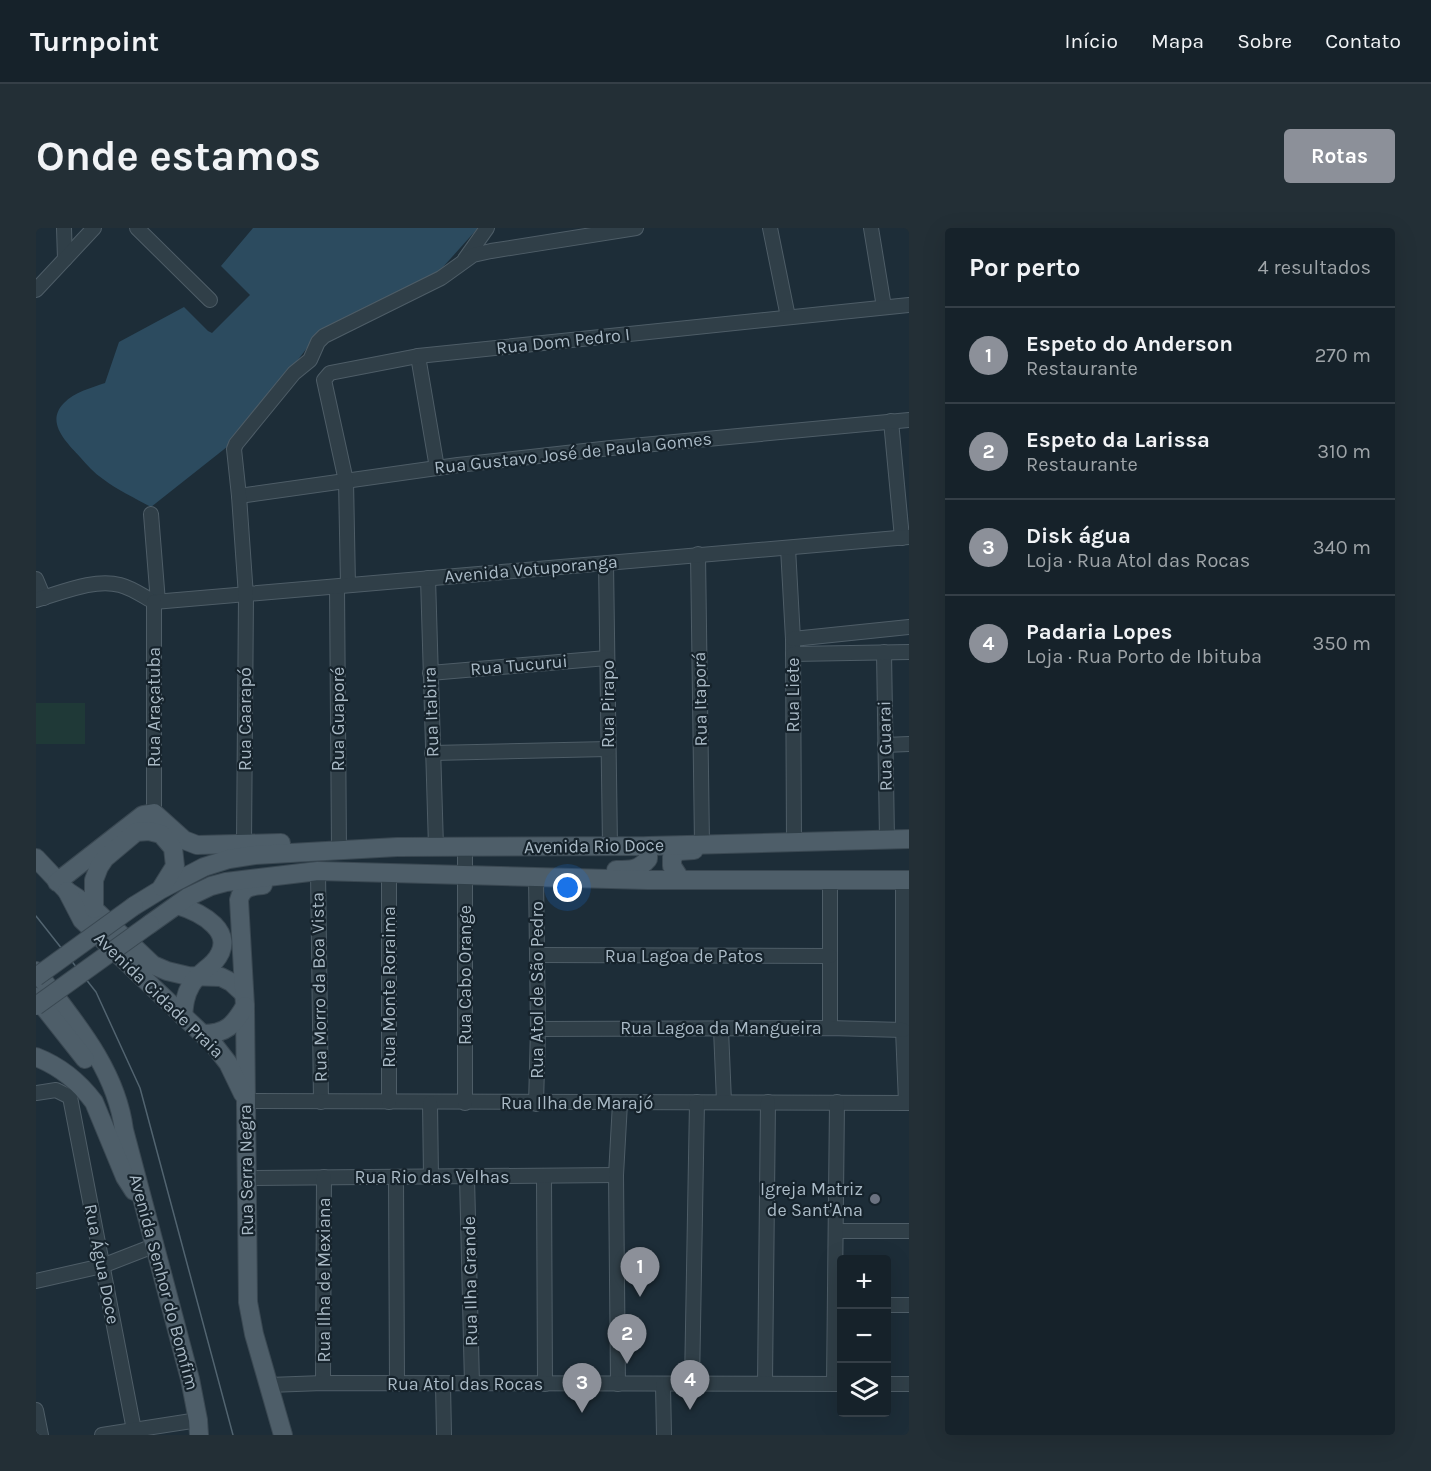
<!DOCTYPE html>
<html lang="pt">
<head>
<meta charset="utf-8">
<style>
  body { margin:0; font-family:Karla,sans-serif; background:#232f36; color:#f1f3f6 }
  .controls { position:absolute; right:18px; bottom:18px; display:grid; overflow:hidden; border-radius:6px; box-shadow:0 6px 24px #0002 }
  .controls button { width:54px; height:54px; display:grid; place-items:center; padding:0; border:0; border-bottom:2px solid #353f47; background:#16222a; color:#f1f3f6; font:30px sans-serif }
  .you { position:absolute; left:532px; top:660px; width:21px; height:21px; margin:-15px; border:4px solid #fff; border-radius:50%; background:#1a73e8; box-shadow:0 0 0 9px #1a73e833 }
  .badge { display:grid; place-items:center; width:39px; height:39px; border-radius:50%; background:#8c9099; color:#fff; font-size:20px; font-weight:700 }
  .pin { position:absolute; translate:-50% -50px; filter:drop-shadow(0 2px 3px #0008) }
  .pin::after { content:''; position:absolute; top:32px; width:21px; height:18px; background:inherit; clip-path:polygon(0 0,100% 0,50% 100%) }
  .list { margin:0; padding:0; list-style:none }
  h2 { display:flex; justify-content:space-between; align-items:center; height:78px; margin:0; padding:0 24px; font-size:26px }
  h2 small { font-size:20px; font-weight:400; color:#9ea4a8 }
  .list li { display:grid; grid-template-columns:39px 1fr auto; gap:18px; align-items:center; box-sizing:border-box; height:96px; padding:0 24px; border-top:2px solid #353f47 }
  .list b { display:block; font-size:22px; white-space:nowrap }
  .list p { margin:0; font-size:20px; white-space:nowrap; color:#9ea4a8 }
  .list em { font-size:20px; font-style:normal; color:#9ea4a8 }
  .icon { flex:none; width:33px; height:33px; fill:none; stroke:currentColor; stroke-width:2; stroke-linecap:round; stroke-linejoin:round }
  .map { position:relative; flex:none; width:873px; height:1207px; overflow:hidden; border-radius:6px }
  header { display:flex; align-items:center; gap:36px; box-sizing:border-box; height:84px; padding:0 30px; background:#16222a; border-bottom:2px solid #353f47 }
  header strong { font-size:28px }
  nav { display:flex; gap:33px; margin-inline-start:auto; font-size:21px }
  .intro { display:flex; align-items:center; justify-content:space-between; box-sizing:border-box; height:144px; padding:0 36px }
  h1 { margin:0; font-size:42px }
  .button { padding:15px 27px; border-radius:6px; background:#8c9099; color:#fff; font-size:21px; font-weight:700 }
  main { display:flex; gap:36px; padding:0 36px }
  aside { flex:1; background:#16222a; border-radius:6px; box-shadow:0 6px 24px #0002 }
  .map>svg:first-child { display:block }
  .green { fill:#1f3937 }
  .water { fill:#2c4b5f }
  .lines { fill:none; stroke-linecap:round; stroke-linejoin:round }
  .minor-casing { stroke:#4e5d67; stroke-width:16 }
  .major-casing { stroke:#3a4852; stroke-width:20 }
  .minor { stroke:#303f48; stroke-width:14 }
  .major { stroke:#4e5e69; stroke-width:18 }
  .tram { stroke:#526470; stroke-width:1.5 }
  .major-bridge-casing { stroke:#3a4852; stroke-width:20; stroke-linecap:butt }
  .major-bridge { stroke:#4e5e69; stroke-width:18 }
  .worship-dot { fill:#6b7280; stroke:#16232c; stroke-width:2 }
  .labels { text-anchor:middle; dominant-baseline:central; stroke-width:4.5; stroke-linejoin:round; paint-order:stroke }
  .street-label { font-size:18px; fill:#aabac6; stroke:#16232c }
  .poi-label { font-size:18px; fill:#aabac6; stroke:#16232c; text-anchor:end }
</style>
</head>
<body>
<header>
<strong>Turnpoint</strong>
<nav><a>Início</a><a>Mapa</a><a>Sobre</a><a>Contato</a></nav>
</header>
<div class="intro"><h1>Onde estamos</h1><a class="button">Rotas</a></div>
<main>
<div class="map">
<svg width="873" height="1207" viewBox="0 0 873 1207">
  <rect width="100%" height="100%" fill="#1d2d38"/>
  <rect class="green" x="0" y="475" width="49" height="41"/>
  <path class="water" d="M217 0H442L407 39 390 54 281 107 201 211 115 279C99 270 81 262 67 251 58 245 51 237 44 229 30 214 9 194 28 175 38 164 55 160 69 155L83 114 148 79 172 103 176 105 214 67 185 38Z"/>
  <g class="lines">
    <defs>
      <g id="minor">
        <polyline points="28,0 29,31"/>
        <polyline points="101,0 174,72"/>
        <polyline points="734,0 752,89"/>
        <polyline points="835,0 848,79"/>
        <polyline points="429,31 451,0"/>
        <polyline points="0,62 58,0"/>
        <polyline points="382,128 401,240"/>
        <polyline points="855,193 866,310"/>
        <polyline points="203,268 422,237 575,220 873,192"/>
        <polyline points="115,286 122,374"/>
        <polyline points="752,320 757,411 758,614"/>
        <polyline points="662,326 666,616"/>
        <polyline points="570,335 574,618"/>
        <polyline points="392,350 400,619"/>
        <polyline points="0,351 8,370"/>
        <polyline points="312,357 310,253 288,152 294,145 382,128 873,77"/>
        <polyline points="301,359 303,622"/>
        <path d="M0 372C25 365 58 350 84 357 96 360 107 368 118 374"/>
        <polyline points="118,374 873,309"/>
        <polyline points="757,411 873,399"/>
        <polyline points="848,424 851,611"/>
        <polyline points="757,426 873,424"/>
        <polyline points="394,445 571,430"/>
        <polyline points="849,517 873,516"/>
        <polyline points="396,525 572,521"/>
        <polyline points="118,585 118,374"/>
        <polyline points="208,615 210,368 203,268 198,221 200,216 258,145 274,132 282,114 288,108 405,50 437,27 455,23 600,0"/>
        <polyline points="282,643 285,874"/>
        <polyline points="500,649 502,801 500,876"/>
        <polyline points="794,651 794,800"/>
        <polyline points="867,652 867,802 870,875"/>
        <polyline points="502,727 794,728"/>
        <polyline points="502,801 794,800 867,802"/>
        <polyline points="685,801 688,874"/>
        <polyline points="0,865 20,862 34,869 98,1202"/>
        <polyline points="210,873 873,875"/>
        <polyline points="353,874 353,644"/>
        <polyline points="394,875 395,949"/>
        <polyline points="429,875 429,619"/>
        <polyline points="360,949 361,1156"/>
        <polyline points="431,949 436,1156"/>
        <polyline points="508,949 509,1156"/>
        <polyline points="211,950 580,947"/>
        <polyline points="801,1003 873,1003"/>
        <polyline points="0,1053 66,1038 120,1017"/>
        <polyline points="850,1077 873,1077"/>
        <polyline points="287,1155 288,949"/>
        <polyline points="656,1155 661,874"/>
        <polyline points="729,1155 732,874"/>
        <polyline points="798,1155 801,874"/>
        <polyline points="407,1156 408,1207"/>
        <polyline points="582,1156 580,947 584,875"/>
        <polyline points="850,1156 873,1156"/>
        <polyline points="233,1157 287,1155 806,1156"/>
        <polyline points="627,1157 628,1207"/>
        <polyline points="0,1182 5,1207"/>
        <polyline points="66,1207 162,1192"/>
      </g>
      <g id="major">
        <polyline points="0,630 31,663 58,681 117,737 131,743 152,748 185,749 195,754 208,766"/>
        <path d="M580 642C595 642 603 642 612 631V618"/>
        <polyline points="645,652 636,638 636,629 643,623 658,622"/>
        <polyline points="21,654 107,587 118,585 148,612 161,617 245,615"/>
        <path d="M227 657C215 658 206 659 203 672L209 778 212 1074 218 1106 247 1207"/>
        <polyline points="31,663 46,692 178,817 192,835 207,866"/>
        <path d="M141 677C164 684 204 704 178 734 170 742 161 747 155 757 149 767 148 777 147 788"/>
        <polyline points="98,678 124,662 168,639 193,631 219,627 361,619 612,618 873,611"/>
        <polyline points="58,681 58,652 63,639 69,630 100,604 113,603 125,606 137,620 139,638 126,659"/>
        <polyline points="114,696 152,669 175,658 190,654 282,643 611,652 873,652"/>
        <path d="M0 743C37 792 80 840 88 902L154 1151 162 1192 163 1207"/>
        <polyline points="0,769 49,831"/>
        <path d="M167 806C190 806 198 797 209 778"/>
        <path d="M0 829C23 838 43 854 58 874L89 949 98 963"/>
      </g>
    </defs>
    <use href="#minor" class="minor-casing"/>
    <use href="#major" class="major-casing"/>
    <use href="#minor" class="minor"/>
    <use href="#major" class="major"/>
    <polyline class="tram" points="0,688 60,764 104,860 197,1207"/>
    <defs>
      <g id="major-bridge">
        <polyline points="0,749 98,678"/>
        <polyline points="0,778 114,696"/>
      </g>
    </defs>
    <use href="#major-bridge" class="major-bridge-casing"/>
    <use href="#major-bridge" class="major-bridge"/>
  </g>
  <circle class="worship-dot" cx="839" cy="971" r="6"/>
  <g class="labels">
    <g class="street-label">
      <text transform="translate(527 113) rotate(-6)">Rua Dom Pedro I</text>
      <text transform="translate(537 225) rotate(-6)">Rua Gustavo José de Paula Gomes</text>
      <text transform="translate(495 341) rotate(-5)">Avenida Votuporanga</text>
      <text transform="translate(483 437) rotate(-5)">Rua Tucurui</text>
      <text transform="translate(757 467) rotate(-90)">Rua Liete</text>
      <text transform="translate(664 471) rotate(-91)">Rua Itaporá</text>
      <text transform="translate(572 476) rotate(-90)">Rua Pirapo</text>
      <text transform="translate(118 479) rotate(-90)">Rua Araçatuba</text>
      <text transform="translate(395 484) rotate(-92)">Rua Itabira</text>
      <text transform="translate(209 491) rotate(-90)">Rua Caarapó</text>
      <text transform="translate(302 491) rotate(-90)">Rua Guaporé</text>
      <text transform="translate(849 518) rotate(-91)">Rua Guarai</text>
      <text transform="translate(558 618) rotate(-1)">Avenida Rio Doce</text>
      <text x="648" y="728">Rua Lagoa de Patos</text>
      <text transform="translate(429 747) rotate(-90)">Rua Cabo Orange</text>
      <text transform="translate(283 759) rotate(-91)">Rua Morro da Boa Vista</text>
      <text transform="translate(353 759) rotate(-90)">Rua Monte Roraima</text>
      <text transform="translate(501 762) rotate(-90)">Rua Atol de São Pedro</text>
      <text transform="translate(123 767) rotate(44)">Avenida Cidade Praia</text>
      <text x="685" y="800">Rua Lagoa da Mangueira</text>
      <text x="541" y="875">Rua Ilha de Marajó</text>
      <text transform="translate(210 942) rotate(-91)">Rua Serra Negra</text>
      <text x="396" y="949">Rua Rio das Velhas</text>
      <text transform="translate(66 1036) rotate(79)">Rua Água Doce</text>
      <text transform="translate(288 1052) rotate(-90)">Rua Ilha de Mexiana</text>
      <text transform="translate(434 1053) rotate(-91)">Rua Ilha Grande</text>
      <text transform="translate(128 1054) rotate(75)">Avenida Senhor do Bomfim</text>
      <text x="429" y="1156">Rua Atol das Rocas</text>
    </g>
    <g class="poi-label">
      <text x="827" y="961">Igreja Matriz<tspan x="827" dy="21">de Sant'Ana</tspan></text>
    </g>
  </g>
</svg>
<div class="controls">
<button>+</button>
<button>−</button>
<button><svg class="icon" aria-label="layers" viewBox="0 0 24 24"><path d="M12 4l9 5-9 5-9-5zM3 14l9 5 9-5"/></svg></button>
</div>
<div class="you"></div>
<div class="pin badge" style="left:604px;top:1069px">1</div>
<div class="pin badge" style="left:591px;top:1136px">2</div>
<div class="pin badge" style="left:546px;top:1185px">3</div>
<div class="pin badge" style="left:654px;top:1182px">4</div>
</div>
<aside>
<h2>Por perto<small>4 resultados</small></h2>
<ul class="list">
<li><span class="badge">1</span><div><b>Espeto do Anderson</b><p>Restaurante</p></div><em>270 m</em></li>
<li><span class="badge">2</span><div><b>Espeto da Larissa</b><p>Restaurante</p></div><em>310 m</em></li>
<li><span class="badge">3</span><div><b>Disk água</b><p>Loja · Rua Atol das Rocas</p></div><em>340 m</em></li>
<li><span class="badge">4</span><div><b>Padaria Lopes</b><p>Loja · Rua Porto de Ibituba</p></div><em>350 m</em></li>
</ul>
</aside>
</main>
</body>
</html>
